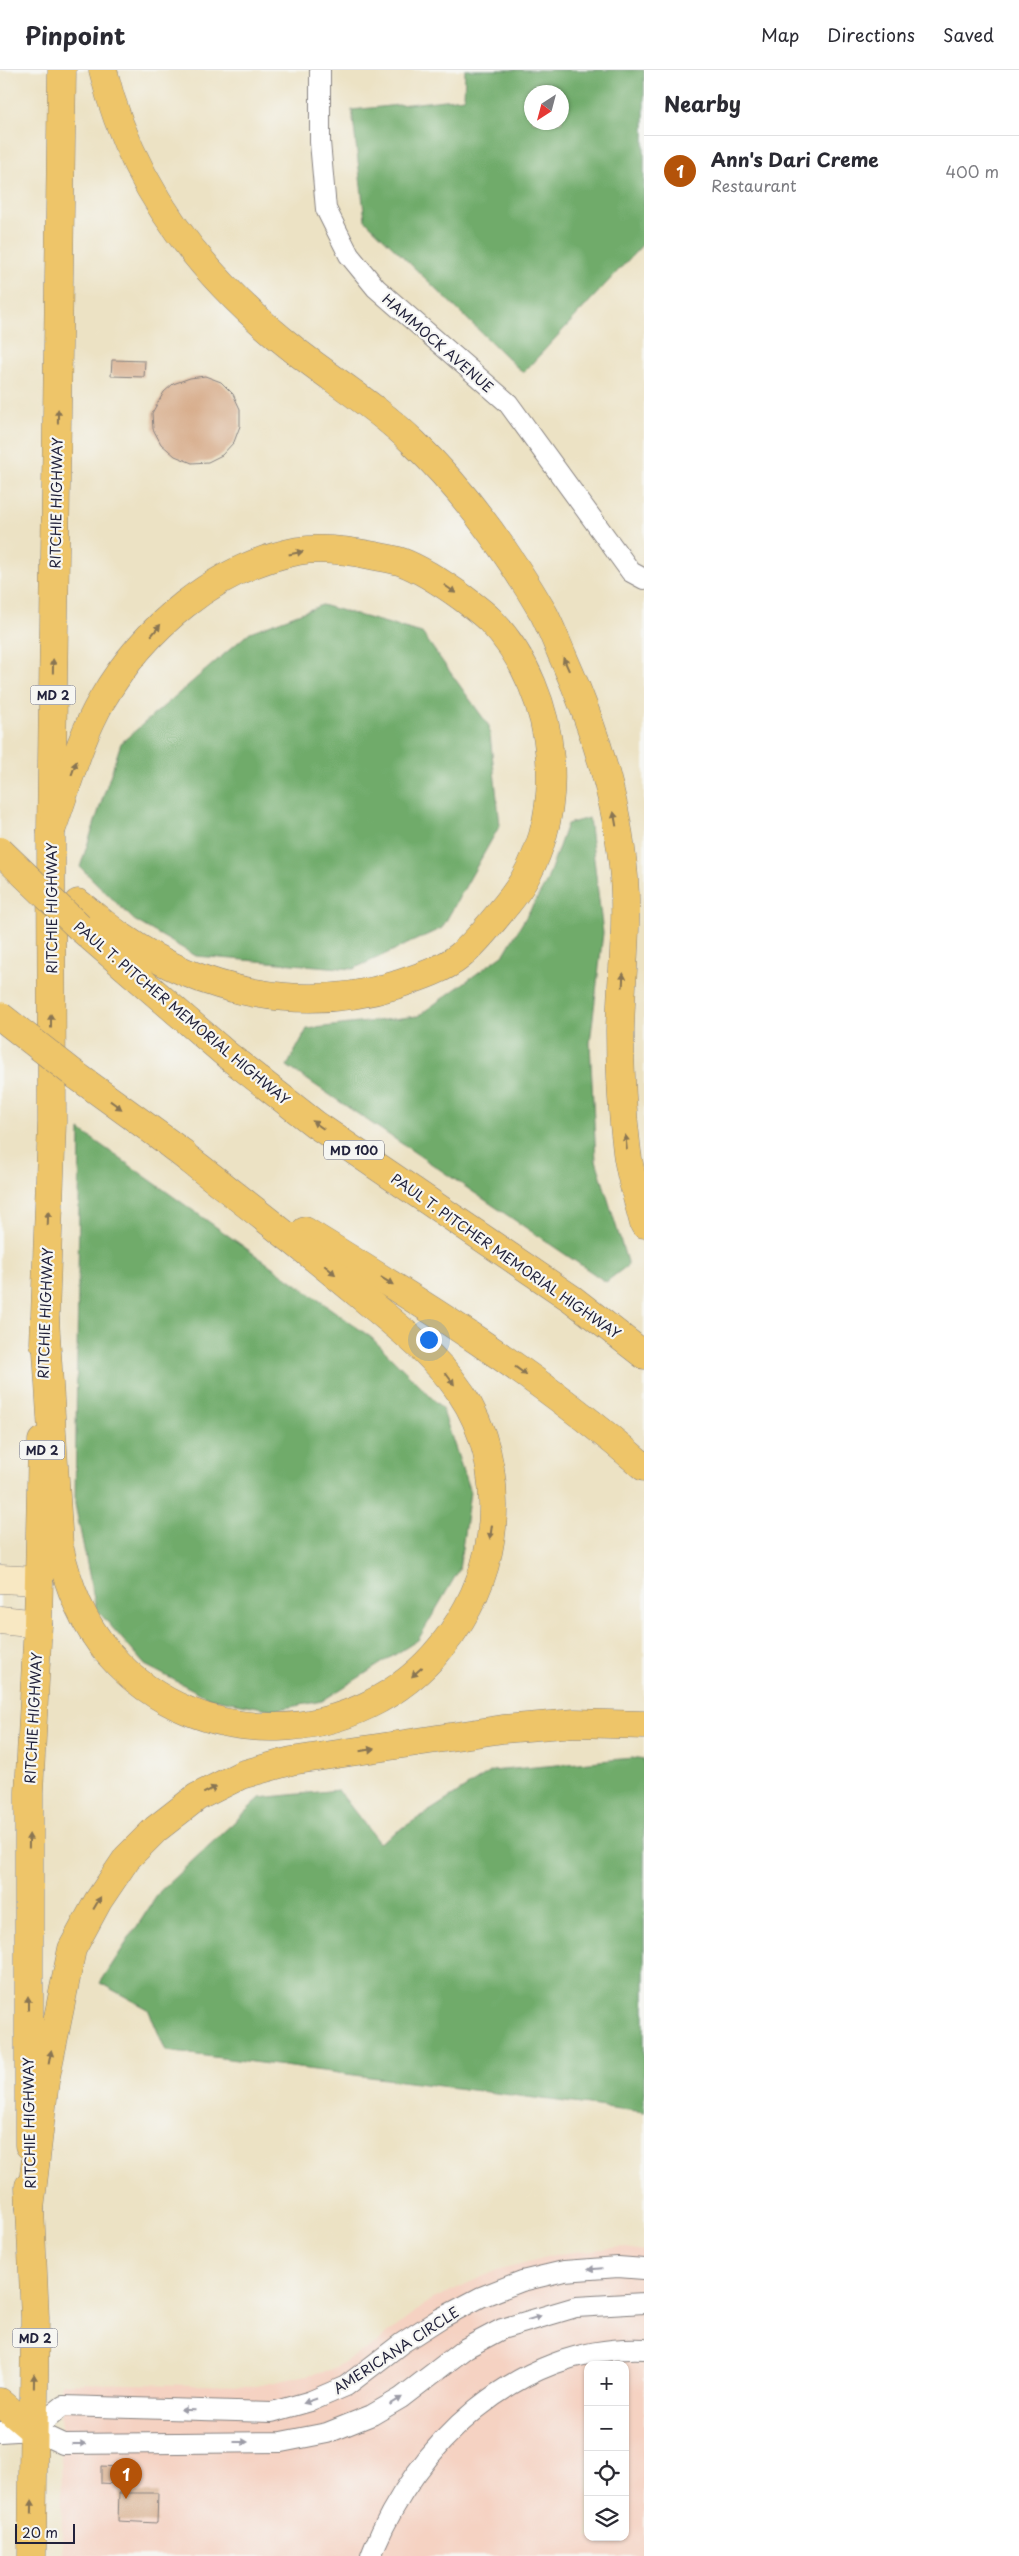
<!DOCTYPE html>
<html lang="en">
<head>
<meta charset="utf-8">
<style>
  body { margin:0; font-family:"Playpen Sans",sans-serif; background:#f7f7f7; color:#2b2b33 }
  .controls { position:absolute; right:15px; bottom:15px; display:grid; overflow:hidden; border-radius:10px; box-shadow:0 1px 4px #0004 }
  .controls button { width:45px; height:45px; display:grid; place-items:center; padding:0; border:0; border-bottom:1px solid #e1e1e2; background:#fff; color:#2b2b33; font:25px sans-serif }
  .compass { position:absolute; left:524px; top:15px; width:45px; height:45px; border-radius:50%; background:#fff; box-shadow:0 1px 4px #0004; rotate:216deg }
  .scale { position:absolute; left:15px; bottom:12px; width:60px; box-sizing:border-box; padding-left:5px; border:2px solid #22223b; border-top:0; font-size:14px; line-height:18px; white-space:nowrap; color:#22223b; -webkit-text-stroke:4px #f6f6f2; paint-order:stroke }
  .you { position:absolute; left:428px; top:1269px; width:18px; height:18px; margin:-12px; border:4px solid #fff; border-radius:50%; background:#1a73e8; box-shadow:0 0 0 8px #1a73e833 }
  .badge { display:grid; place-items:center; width:32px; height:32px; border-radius:50%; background:#b45309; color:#fff; font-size:16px; font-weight:700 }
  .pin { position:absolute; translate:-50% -41px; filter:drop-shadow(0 1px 2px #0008) }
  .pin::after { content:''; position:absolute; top:26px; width:18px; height:15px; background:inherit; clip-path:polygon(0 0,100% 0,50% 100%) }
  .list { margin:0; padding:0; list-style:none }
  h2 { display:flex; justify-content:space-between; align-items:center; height:65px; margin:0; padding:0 20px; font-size:21px }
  h2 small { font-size:16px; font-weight:400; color:#7c7c81 }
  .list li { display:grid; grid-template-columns:32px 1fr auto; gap:15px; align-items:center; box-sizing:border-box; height:70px; padding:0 20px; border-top:1px solid #e1e1e2 }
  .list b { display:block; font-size:19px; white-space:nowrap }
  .list p { margin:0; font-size:16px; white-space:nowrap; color:#7c7c81 }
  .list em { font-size:16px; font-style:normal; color:#7c7c81 }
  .icon { flex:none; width:28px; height:28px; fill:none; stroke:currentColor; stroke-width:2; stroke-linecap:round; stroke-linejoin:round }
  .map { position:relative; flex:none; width:644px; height:2486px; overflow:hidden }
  header { display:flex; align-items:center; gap:30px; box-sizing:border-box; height:70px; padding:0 25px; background:#fff; border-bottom:1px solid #e1e1e2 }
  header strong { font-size:24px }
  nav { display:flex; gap:28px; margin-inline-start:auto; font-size:18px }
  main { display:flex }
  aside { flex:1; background:#fff }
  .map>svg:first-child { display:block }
  .built { fill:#f5d2c2; fill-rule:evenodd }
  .forest { fill:#70ab6a; stroke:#496652; fill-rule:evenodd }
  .building { fill:#d8ae8d }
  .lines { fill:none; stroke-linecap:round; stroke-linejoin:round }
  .street-casing { stroke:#878280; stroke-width:22 }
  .secondary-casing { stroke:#878280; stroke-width:29 }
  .primary-casing { stroke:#878280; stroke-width:29 }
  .highway-casing { stroke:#878280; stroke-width:29 }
  .street { stroke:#fff; stroke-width:20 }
  .secondary { stroke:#f8e8c3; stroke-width:28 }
  .primary { stroke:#eec569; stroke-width:28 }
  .highway { stroke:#eec569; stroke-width:28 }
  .highway-bridge-casing { stroke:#878280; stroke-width:29; stroke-linecap:butt }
  .highway-bridge { stroke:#eec569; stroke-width:28 }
  .oneway { fill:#887452 }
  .oneway2 { fill:#9c9ca7 }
  .labels { text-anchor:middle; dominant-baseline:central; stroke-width:4.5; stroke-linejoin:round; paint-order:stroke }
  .shield { fill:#f6f6f2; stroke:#626272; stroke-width:1 }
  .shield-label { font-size:12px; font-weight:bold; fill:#22223b }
  .street-label { font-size:14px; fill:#22223b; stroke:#f6f6f2 }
</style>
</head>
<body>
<header>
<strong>Pinpoint</strong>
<nav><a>Map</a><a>Directions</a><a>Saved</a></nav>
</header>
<main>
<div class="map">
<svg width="644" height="2486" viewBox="0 0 644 2486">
  <rect width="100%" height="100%" fill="#f6f6f2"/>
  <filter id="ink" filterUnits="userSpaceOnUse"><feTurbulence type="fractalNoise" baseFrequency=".02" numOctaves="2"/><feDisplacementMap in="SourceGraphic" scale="10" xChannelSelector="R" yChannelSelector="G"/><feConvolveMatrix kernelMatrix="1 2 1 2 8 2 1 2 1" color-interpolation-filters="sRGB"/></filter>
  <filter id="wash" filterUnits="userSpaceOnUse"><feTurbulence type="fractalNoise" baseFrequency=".0096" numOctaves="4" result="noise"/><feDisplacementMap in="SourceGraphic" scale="20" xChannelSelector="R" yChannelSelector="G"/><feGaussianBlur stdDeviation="1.12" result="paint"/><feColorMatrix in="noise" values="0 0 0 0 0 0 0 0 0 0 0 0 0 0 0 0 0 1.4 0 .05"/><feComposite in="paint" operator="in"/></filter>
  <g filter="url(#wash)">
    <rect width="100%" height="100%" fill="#ece2c4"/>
    <path class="built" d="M620 2177 644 2181V2486H62L61 2313 257 2316 330 2300 371 2277 429 2231 497 2200 558 2184ZM588 2295H625V2467H588Z"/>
    <g class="forest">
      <path d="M465 0H644V173L523 303 365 150 352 40 464 28ZM562 22V52H532V22Z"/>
      <polygon points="322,535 422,563 489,656 500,755 442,858 353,899 196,886 134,850 80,797 121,673 250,562"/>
      <polygon points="589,748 603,863 590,973 596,1090 628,1195 606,1212 287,996 307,959 418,946 504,884 546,813 567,754"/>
      <polygon points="80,1060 372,1268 442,1338 470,1422 459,1500 418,1570 322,1631 274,1640 209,1628 145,1595 96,1539 75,1434"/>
      <polygon points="632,1688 644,1690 644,2042 166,1981 148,1939 100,1913 160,1821 260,1728 338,1720 379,1773 492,1701"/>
    </g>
    <g id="blocks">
      <g class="building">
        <polygon points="112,290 145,291 144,307 111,306"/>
        <polygon points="205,306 221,312 233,324 240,339 240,356 234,372 222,385 208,392 192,393 175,386 161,374 153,359 152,343 164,322 173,314 190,308"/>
        <polygon points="101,2396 133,2398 132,2415 101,2413"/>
        <polygon points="119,2423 158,2423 157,2453 118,2451"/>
      </g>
    </g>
  </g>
  <g filter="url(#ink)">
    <use href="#blocks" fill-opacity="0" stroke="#878280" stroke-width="1"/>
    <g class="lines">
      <defs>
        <g id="street">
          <polyline points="320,0 320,72 326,139 349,185 376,218 508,333 631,502 644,509"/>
          <polyline points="33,2360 63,2336 272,2342 311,2331 346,2316 402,2273 441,2248 481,2227 522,2211 564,2201 618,2197 644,2199"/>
          <polyline points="0,2362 33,2360 63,2374 281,2372 327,2363 372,2345 401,2328 466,2278 502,2259 576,2237 644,2233"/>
          <path d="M371 2486C414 2375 518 2274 644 2279"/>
        </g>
        <g id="secondary">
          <polyline points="0,1509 39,1511"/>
          <polyline points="0,1550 38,1554"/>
        </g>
        <g id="primary">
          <polyline points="44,1273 52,1052 51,761 62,0"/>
          <polyline points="29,2075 29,1722 38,1554 42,1371"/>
          <polyline points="29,2116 35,2248 32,2486"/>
          <polyline points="0,2332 33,2360"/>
        </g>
        <g id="highway">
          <path d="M103 0C131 117 203 209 297 282 336 312 379 339 414 373 466 423 508 482 544 544 551 558 557 573 563 587 594 656 618 731 624 807 628 859 621 909 620 961 620 1001 622 1042 627 1082 630 1106 638 1130 644 1154"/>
          <path d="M51 761C67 718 79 669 102 630 144 558 215 497 298 481 322 477 351 481 375 486 384 488 394 489 402 492 423 500 445 515 463 528 472 535 482 542 490 550 526 587 546 638 550 689 554 741 541 793 507 834 493 851 478 871 460 886 443 900 417 908 396 915 303 944 202 923 122 867 107 857 93 844 78 833"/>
          <polyline points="79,857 227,985 315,1054 572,1229 644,1285"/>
          <polyline points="77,1006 183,1083"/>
          <path d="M305 1161C422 1233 540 1306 644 1397"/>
          <path d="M45 1249 59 1476C68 1516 82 1553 110 1585 198 1686 360 1679 442 1576 469 1543 485 1508 491 1466 497 1423 490 1374 469 1336 445 1293 405 1263 368 1232 303 1177 235 1125 168 1073"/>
          <polyline points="30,2139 45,2011 72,1879 98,1831 127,1788 156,1759 197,1727 241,1705 291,1691 503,1659 575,1653 644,1655"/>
        </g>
      </defs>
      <use href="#street" class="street-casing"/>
      <use href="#secondary" class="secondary-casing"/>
      <use href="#primary" class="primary-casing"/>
      <use href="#highway" class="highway-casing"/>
      <use href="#street" class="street"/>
      <use href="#secondary" class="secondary"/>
      <use href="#primary" class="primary"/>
      <use href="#highway" class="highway"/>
      <defs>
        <g id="highway-bridge">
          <polyline points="0,781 79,857"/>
          <polyline points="0,946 77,1006"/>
        </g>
      </defs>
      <use href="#highway-bridge" class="highway-bridge-casing"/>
      <use href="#highway-bridge" class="highway-bridge"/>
    </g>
    <defs><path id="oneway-solid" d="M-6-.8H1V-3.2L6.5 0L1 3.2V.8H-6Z" transform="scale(1.25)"/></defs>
    <g class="oneway">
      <use href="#oneway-solid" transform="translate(58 346) rotate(-89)"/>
      <use href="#oneway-solid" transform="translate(296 483) rotate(-12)"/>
      <use href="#oneway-solid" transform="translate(450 519) rotate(35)"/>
      <use href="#oneway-solid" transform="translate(156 560) rotate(-50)"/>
      <use href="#oneway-solid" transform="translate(566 594) rotate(-114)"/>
      <use href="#oneway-solid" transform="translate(53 596) rotate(-89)"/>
      <use href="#oneway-solid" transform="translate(74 698) rotate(-70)"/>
      <use href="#oneway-solid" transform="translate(615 749) rotate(-100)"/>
      <use href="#oneway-solid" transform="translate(623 910) rotate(-87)"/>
      <use href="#oneway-solid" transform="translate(51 951) rotate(-90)"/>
      <use href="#oneway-solid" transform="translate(116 1035) rotate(36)"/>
      <use href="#oneway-solid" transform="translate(318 1055) rotate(-145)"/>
      <use href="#oneway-solid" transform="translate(626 1072) rotate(-96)"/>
      <use href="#oneway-solid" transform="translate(48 1148) rotate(-88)"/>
      <use href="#oneway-solid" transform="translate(330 1200) rotate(40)"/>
      <use href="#oneway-solid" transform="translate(387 1211) rotate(31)"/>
      <use href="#oneway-solid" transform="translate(521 1301) rotate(36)"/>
      <use href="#oneway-solid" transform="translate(450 1309) rotate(53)"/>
      <use href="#oneway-solid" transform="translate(491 1462) rotate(98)"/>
      <use href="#oneway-solid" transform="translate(417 1602) rotate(138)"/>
      <use href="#oneway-solid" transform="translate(367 1680) rotate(-9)"/>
      <use href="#oneway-solid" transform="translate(210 1720) rotate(-26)"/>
      <use href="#oneway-solid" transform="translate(29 1771) rotate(-89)"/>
      <use href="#oneway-solid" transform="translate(97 1833) rotate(-60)"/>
      <use href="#oneway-solid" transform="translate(28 1933) rotate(-90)"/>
      <use href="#oneway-solid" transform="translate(50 1987) rotate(-79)"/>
      <use href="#oneway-solid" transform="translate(34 2311) rotate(-89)"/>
      <use href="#oneway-solid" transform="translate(32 2437) rotate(-89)"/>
    </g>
    <g class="oneway2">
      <use href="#oneway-solid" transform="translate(595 2199) rotate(175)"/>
      <use href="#oneway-solid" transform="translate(534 2248) rotate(-17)"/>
      <use href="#oneway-solid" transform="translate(310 2331) rotate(161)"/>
      <use href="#oneway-solid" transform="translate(396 2331) rotate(-31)"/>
      <use href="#oneway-solid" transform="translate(188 2340) rotate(-179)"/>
      <use href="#oneway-solid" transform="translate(241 2372)"/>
      <use href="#oneway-solid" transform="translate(79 2374)"/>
    </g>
  </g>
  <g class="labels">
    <g class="shield">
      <rect x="30.5" y="615.5" width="45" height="19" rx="4"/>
      <rect x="324" y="1070.5" width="60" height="19" rx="4"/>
      <rect x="19.5" y="1370.5" width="45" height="19" rx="4"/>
      <rect x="12.5" y="2258.5" width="45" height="19" rx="4"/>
    </g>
    <g class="shield-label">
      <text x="53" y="625">MD 2</text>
      <text x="354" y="1080">MD 100</text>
      <text x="42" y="1380">MD 2</text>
      <text x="35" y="2268">MD 2</text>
    </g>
    <g class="street-label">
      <text transform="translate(438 273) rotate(41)">HAMMOCK AVENUE</text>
      <text transform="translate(56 433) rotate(-89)">RITCHIE HIGHWAY</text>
      <text transform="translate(51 838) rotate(-90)">RITCHIE HIGHWAY</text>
      <text transform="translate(182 943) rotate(40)">PAUL T. PITCHER MEMORIAL HIGHWAY</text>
      <text transform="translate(506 1186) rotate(35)">PAUL T. PITCHER MEMORIAL HIGHWAY</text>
      <text transform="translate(45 1243) rotate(-88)">RITCHIE HIGHWAY</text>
      <text transform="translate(33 1648) rotate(-87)">RITCHIE HIGHWAY</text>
      <text transform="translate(29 2053) rotate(-91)">RITCHIE HIGHWAY</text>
      <text transform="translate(396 2280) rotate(-33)">AMERICANA CIRCLE</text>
    </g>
  </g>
</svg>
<div class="controls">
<button>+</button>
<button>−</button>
<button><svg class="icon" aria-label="locate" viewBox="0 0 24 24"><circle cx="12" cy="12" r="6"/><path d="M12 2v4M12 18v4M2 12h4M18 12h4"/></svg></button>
<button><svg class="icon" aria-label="layers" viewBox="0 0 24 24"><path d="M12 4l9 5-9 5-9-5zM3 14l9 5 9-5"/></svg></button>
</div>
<svg class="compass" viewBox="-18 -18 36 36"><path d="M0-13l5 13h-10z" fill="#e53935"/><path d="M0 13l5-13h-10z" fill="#7c7c81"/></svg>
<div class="scale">20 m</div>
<div class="you"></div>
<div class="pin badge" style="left:126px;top:2429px">1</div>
</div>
<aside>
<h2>Nearby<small></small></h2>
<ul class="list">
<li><span class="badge">1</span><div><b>Ann's Dari Creme</b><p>Restaurant</p></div><em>400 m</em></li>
</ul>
</aside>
</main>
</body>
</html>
